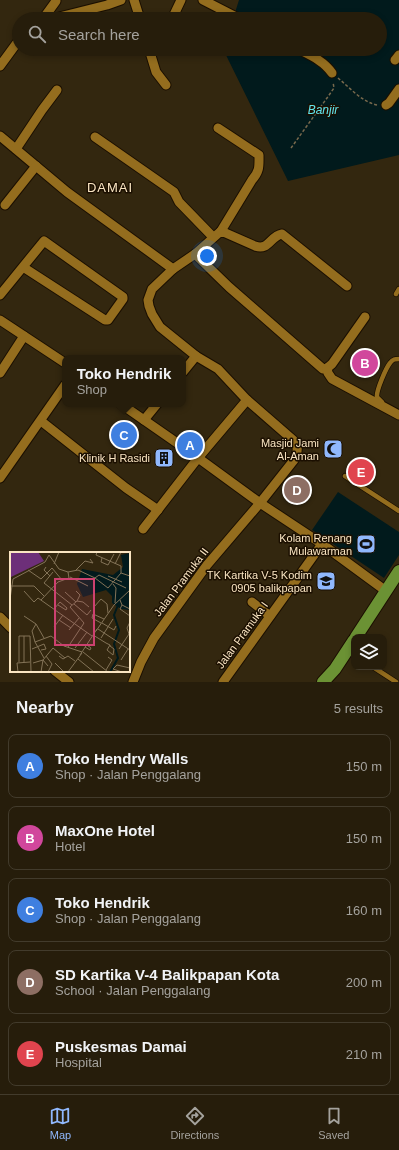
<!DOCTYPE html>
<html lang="en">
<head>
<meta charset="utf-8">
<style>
  body { margin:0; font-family:Helvetica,sans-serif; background:#2e2614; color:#f1f3f6 }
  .controls { position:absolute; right:12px; bottom:12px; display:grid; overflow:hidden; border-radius:8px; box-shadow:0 2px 6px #0003 }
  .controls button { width:36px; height:36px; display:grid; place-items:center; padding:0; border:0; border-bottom:1px solid #423b2c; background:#261d0b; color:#f1f3f6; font:20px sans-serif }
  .you { position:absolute; left:207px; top:256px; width:14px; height:14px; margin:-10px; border:3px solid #fff; border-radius:50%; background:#1a73e8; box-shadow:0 0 0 6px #1a73e833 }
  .badge { display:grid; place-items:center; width:26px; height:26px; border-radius:50%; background:#90b8fd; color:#fff; font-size:13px; font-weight:700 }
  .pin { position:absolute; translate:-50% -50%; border:2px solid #fff; box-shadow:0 1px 4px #0006 }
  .popup { position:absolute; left:62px; top:355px; width:124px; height:52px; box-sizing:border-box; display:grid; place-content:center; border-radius:8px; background:#261d0b; filter:drop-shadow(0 1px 3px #0005); font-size:13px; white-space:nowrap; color:#a4a29d }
  .popup b { font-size:15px; color:#f1f3f6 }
  .popup::after { content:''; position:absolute; left:50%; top:100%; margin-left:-8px; border:8px solid transparent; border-top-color:#261d0b }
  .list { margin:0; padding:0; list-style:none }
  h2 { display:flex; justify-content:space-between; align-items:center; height:52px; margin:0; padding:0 16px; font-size:17px }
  h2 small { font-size:13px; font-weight:400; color:#a4a29d }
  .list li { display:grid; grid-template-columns:26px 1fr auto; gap:12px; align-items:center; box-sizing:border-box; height:64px; margin:0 8px 8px; padding:0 8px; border:1px solid #423b2c; border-radius:8px }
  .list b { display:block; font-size:15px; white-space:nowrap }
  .list p { margin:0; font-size:13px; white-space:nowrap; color:#a4a29d }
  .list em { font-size:13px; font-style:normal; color:#a4a29d }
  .icon { flex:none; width:22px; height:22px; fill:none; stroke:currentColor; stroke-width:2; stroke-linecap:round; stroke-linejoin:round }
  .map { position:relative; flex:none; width:399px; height:682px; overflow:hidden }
  .search { position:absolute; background:#261d0b; box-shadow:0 2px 6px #0003; left:12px; right:12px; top:12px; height:44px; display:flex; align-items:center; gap:10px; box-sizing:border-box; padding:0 14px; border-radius:22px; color:#a4a29d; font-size:15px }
  .sheet { height:412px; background:#261d0b }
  nav { display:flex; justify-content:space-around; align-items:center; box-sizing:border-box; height:56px; border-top:1px solid #423b2c; background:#261d0b; font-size:11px; color:#a4a29d }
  nav a { display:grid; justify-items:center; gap:2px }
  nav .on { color:#90b8fd }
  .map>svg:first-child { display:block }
  .water { fill:#011a1c }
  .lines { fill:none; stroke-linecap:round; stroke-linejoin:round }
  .service-casing { stroke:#1b0f00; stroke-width:6 }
  .minor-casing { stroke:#1b0f00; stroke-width:11 }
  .primary-casing { stroke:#1b0f00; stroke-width:14 }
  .path { stroke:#78694d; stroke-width:1.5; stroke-dasharray:3 2; stroke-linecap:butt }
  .service { stroke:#946d1e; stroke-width:4.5 }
  .minor { stroke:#946d1e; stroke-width:9 }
  .primary { stroke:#6b9234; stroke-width:12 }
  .labels { text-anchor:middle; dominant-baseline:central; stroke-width:3; stroke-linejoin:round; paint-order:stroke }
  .poi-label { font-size:11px; fill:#fae5c2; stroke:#1b0f00; text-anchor:end }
  .street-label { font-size:11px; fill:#fae5c2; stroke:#1b0f00 }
  .water-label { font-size:12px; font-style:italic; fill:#60e4ec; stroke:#1b0f00 }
  .quarter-label { font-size:13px; letter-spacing:1px; fill:#fae5c2; stroke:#1b0f00 }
  .inset-river { fill:none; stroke:#011a1c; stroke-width:2 }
  .inset-road { fill:none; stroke:#837357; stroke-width:1 }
  .view { fill:#cd4170; fill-opacity:0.15; stroke:#cd4170; stroke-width:2 }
  .inset-edge { fill:none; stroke:#fae5c2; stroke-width:2 }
</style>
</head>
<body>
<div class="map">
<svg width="399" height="682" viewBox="0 0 399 682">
  <rect width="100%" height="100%" fill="#33270f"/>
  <g class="water">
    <polygon points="239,0 399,0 399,155 288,181 223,49 380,49 380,19 233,19"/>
    <polygon points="338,492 399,532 399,555 384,578 312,530"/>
  </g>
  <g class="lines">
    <defs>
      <g id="service">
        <polyline points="396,294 399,289"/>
        <path d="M382 402 377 397C376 391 386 368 390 363 393 359 395 359 399 359"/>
        <polyline points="345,476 399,511"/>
        <polyline points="373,667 396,682"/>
      </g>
      <g id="minor">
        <polyline points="134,0 140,19"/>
        <polyline points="203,0 240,19"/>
        <polyline points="43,19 56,1"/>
        <polyline points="51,19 107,5 121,0"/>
        <polyline points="172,19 181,0"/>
        <polyline points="149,49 156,72 166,85"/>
        <path d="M298 49C310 55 324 61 332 73"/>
        <polyline points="395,60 399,55"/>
        <polyline points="0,66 19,40"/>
        <polyline points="386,105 389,103 399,89"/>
        <path d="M218 128 259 155C259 166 260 171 252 180L221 231"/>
        <polyline points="0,136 67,192 173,269"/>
        <polyline points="95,137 174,192 179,202 213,237"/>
        <polyline points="16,149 42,110 57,90"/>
        <polyline points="5,205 36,166"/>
        <polyline points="195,254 229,287 323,369 326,369 332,364 365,317"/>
        <polyline points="0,295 44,241 123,297 123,299 108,320 105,320 23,267"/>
        <polyline points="0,320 65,363"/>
        <polyline points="327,368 328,373 332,379 399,415"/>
        <polyline points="183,372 196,356"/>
        <polyline points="0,373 24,336"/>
        <polyline points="121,404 190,452 260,503 322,544 386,591"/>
        <polyline points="144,420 157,404"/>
        <polyline points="41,421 126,488 158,510"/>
        <polyline points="0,478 65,385"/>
        <polyline points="143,529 198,458 247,400"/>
        <polyline points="252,602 270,616"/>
        <polyline points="0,617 11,628"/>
        <polyline points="55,671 69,682"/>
        <path d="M133 682 141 662 154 638 207 565 260 503 294 460C298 451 299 447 293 440L247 400 218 369 196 356 160 327 152 314 149 306 148 300 152 289 173 269 195 254 221 231 255 246C269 251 270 236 282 234L347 286"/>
        <polyline points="223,682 322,544"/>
      </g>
      <g id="primary">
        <polyline points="356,637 399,571"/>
        <polyline points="323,682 335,669 354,640"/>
      </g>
    </defs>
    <use href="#service" class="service-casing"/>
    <use href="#minor" class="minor-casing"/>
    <use href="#primary" class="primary-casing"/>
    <g class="path">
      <path d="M338 78C350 88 362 102 377 105"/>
      <polyline points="291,148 327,98 334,88 333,82"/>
    </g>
    <use href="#service" class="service"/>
    <use href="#minor" class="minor"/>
    <use href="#primary" class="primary"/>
  </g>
  <defs>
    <symbol id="mosque-square" viewBox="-11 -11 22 22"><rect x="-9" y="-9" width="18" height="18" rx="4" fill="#90b8fd" stroke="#1b0f00"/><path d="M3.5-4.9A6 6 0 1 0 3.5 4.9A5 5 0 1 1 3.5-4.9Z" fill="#111"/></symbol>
    <symbol id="building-square" viewBox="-11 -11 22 22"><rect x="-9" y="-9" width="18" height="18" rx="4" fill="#90b8fd" stroke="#1b0f00"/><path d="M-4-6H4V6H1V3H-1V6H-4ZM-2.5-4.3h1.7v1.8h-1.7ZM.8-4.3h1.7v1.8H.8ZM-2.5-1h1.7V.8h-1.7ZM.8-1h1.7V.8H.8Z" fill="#111"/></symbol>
    <symbol id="stadium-square" viewBox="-11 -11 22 22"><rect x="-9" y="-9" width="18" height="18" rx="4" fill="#90b8fd" stroke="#1b0f00"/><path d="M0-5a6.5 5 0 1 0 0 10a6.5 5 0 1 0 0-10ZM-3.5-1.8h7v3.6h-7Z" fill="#111"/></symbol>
    <symbol id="school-square" viewBox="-11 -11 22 22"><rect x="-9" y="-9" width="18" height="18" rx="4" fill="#90b8fd" stroke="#1b0f00"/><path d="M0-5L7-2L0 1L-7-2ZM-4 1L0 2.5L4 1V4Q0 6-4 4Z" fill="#111"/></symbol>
  </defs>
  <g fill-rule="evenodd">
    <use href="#mosque-square" x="322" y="438" width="22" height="22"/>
    <use href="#building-square" x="153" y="447" width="22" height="22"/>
    <use href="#stadium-square" x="355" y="533" width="22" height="22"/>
    <use href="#school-square" x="315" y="570" width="22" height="22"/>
  </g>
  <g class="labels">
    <g class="poi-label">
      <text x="319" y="443">Masjid Jami<tspan x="319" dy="13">Al-Aman</tspan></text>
      <text x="150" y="458">Klinik H Rasidi</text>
      <text x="352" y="538">Kolam Renang<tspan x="352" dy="13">Mulawarman</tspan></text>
      <text x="312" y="575">TK Kartika V-5 Kodim<tspan x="312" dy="13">0905 balikpapan</tspan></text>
    </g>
    <g class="street-label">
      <text transform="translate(181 582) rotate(-53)">Jalan Pramuka II</text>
      <text transform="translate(242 635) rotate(-54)">Jalan Pramuka I</text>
    </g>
    <g class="water-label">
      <text x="323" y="110">Banjir</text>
    </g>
    <g class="quarter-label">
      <text x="110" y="187">DAMAI</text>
    </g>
  </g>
  <g transform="translate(10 552)">
    <rect width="120" height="120" fill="#33270f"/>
    <path d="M0 0H28L34 9 1 25 0 37Z" fill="#6d2f79"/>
    <path d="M120 1V58L111 57 102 51V44L96 38 73 45 67 32 72 17 103 23 113 15 111 3Z" fill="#011a1c"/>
    <path class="inset-river" d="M100 120 108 106 104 92 109 78 104 63 108 53"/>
    <path class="inset-road" d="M87 0 86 3 111 14V21M92 6 91 10 98 13 104 2M44 12 49 0M105 12 111 0M36 15 34 18 40 24M18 18 31 27 42 16 52 28M66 18 75 9 83 11 80 7M43 20 34 31 62 53M98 24 112 30M60 25 78 34M85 26 98 36 111 21 120 24M103 32 106 36 105 51M1 34H24L34 44M14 39 24 50 28 46 82 84M66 39 70 43 67 49M55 40 66 50M0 47 3 27 35 10 39 3 49 17 58 20 68 18 85 26 89 23 116 36M31 48 48 30 59 26 58 20M110 48 112 53 120 57M64 52 77 63 81 58M112 53 110 57 120 64M84 55 91 47 97 52 98 61M44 57 50 50 57 56 56 58 48 53M14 64 26 72 34 86M49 68 61 76M91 71 82 66 83 62 94 67M92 71 104 78 106 74M26 72 22 79 25 90 41 84 54 94 72 100M44 75 53 63M88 77 120 98M59 78 69 66M86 79 104 53 120 38M83 83 96 91 100 93V94L104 97 103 103 97 98 100 93M14 84V110M91 86 103 67M25 90 34 106M58 95 74 71 60 55 67 49 73 50 79 55M75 95 80 98 81 96 77 93M65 96 77 80M22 97 34 92 36 97 31 98M109 97 119 82 117 76 120 70M73 100 98 120M70 103 87 77M36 104 42 112 38 120M49 104 53 107 58 104 65 109M68 107 84 120M111 108 118 97M9 110V84H20L21 120M23 111 33 108 38 114M45 111 54 120M96 118 102 108 98 105M8 120 7 111 20 110M31 120 33 108 43 96 55 106M58 120 72 101M112 120 103 117 107 113 120 116"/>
    <path class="view" d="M45 27H84V93H45Z"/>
    <rect width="120" height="120" class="inset-edge"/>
  </g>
</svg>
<div class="controls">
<button><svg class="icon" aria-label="layers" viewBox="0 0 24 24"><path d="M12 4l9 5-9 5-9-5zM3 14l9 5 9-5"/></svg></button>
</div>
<div class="you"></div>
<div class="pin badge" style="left:190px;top:445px;background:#3f7fe0">A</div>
<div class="pin badge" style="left:365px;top:363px;background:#d1479c">B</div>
<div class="pin badge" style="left:124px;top:435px;background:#3f7fe0">C</div>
<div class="popup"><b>Toko Hendrik</b>Shop</div>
<div class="pin badge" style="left:297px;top:490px;background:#8d6e63">D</div>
<div class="pin badge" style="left:361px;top:472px;background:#e0444e">E</div>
<div class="search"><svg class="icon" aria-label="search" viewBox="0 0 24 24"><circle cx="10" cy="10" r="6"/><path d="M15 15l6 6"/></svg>Search here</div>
</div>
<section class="sheet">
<h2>Nearby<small>5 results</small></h2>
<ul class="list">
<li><span class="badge" style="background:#3f7fe0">A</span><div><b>Toko Hendry Walls</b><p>Shop · Jalan Penggalang</p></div><em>150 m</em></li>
<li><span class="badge" style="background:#d1479c">B</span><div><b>MaxOne Hotel</b><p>Hotel</p></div><em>150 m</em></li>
<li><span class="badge" style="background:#3f7fe0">C</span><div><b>Toko Hendrik</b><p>Shop · Jalan Penggalang</p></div><em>160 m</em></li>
<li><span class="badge" style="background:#8d6e63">D</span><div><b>SD Kartika V-4 Balikpapan Kota</b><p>School · Jalan Penggalang</p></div><em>200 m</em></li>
<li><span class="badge" style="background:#e0444e">E</span><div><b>Puskesmas Damai</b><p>Hospital</p></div><em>210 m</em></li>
</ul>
</section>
<nav>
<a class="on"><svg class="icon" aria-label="map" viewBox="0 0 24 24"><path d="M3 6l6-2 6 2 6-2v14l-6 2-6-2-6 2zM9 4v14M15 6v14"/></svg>Map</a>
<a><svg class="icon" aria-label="directions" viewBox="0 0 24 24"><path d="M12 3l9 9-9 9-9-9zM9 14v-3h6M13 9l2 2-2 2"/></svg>Directions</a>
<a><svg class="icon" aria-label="saved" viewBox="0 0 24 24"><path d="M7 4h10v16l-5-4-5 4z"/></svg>Saved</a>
</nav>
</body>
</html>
